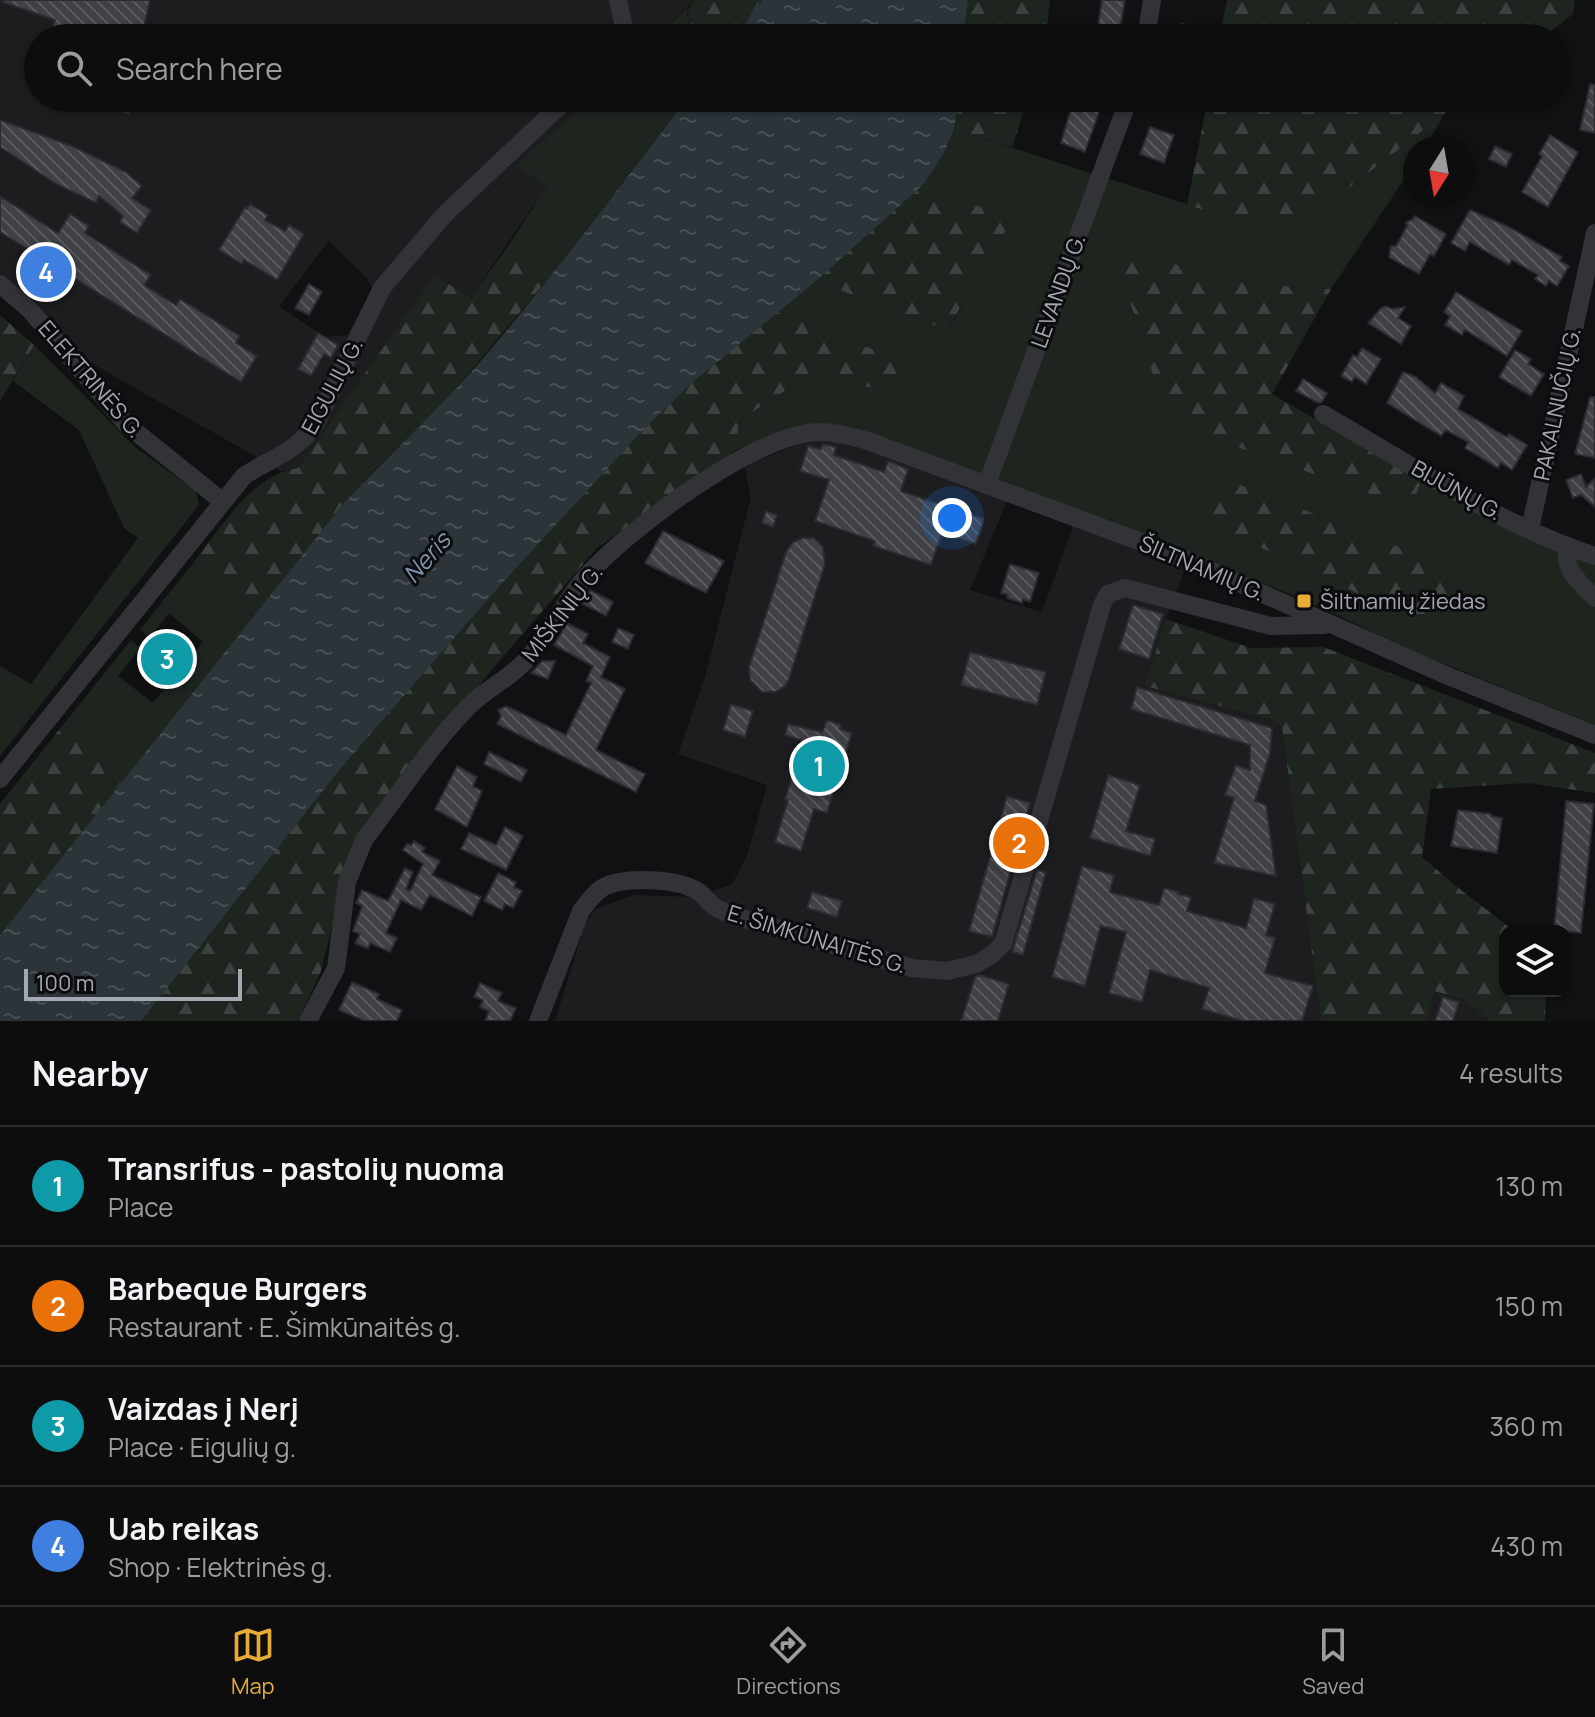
<!DOCTYPE html>
<html lang="en">
<head>
<meta charset="utf-8">
<style>
  body { margin:0; font-family:Manrope,sans-serif; background:#161617; color:#f1f3f6 }
  .controls { position:absolute; right:24px; bottom:24px; display:grid; overflow:hidden; border-radius:16px; box-shadow:0 2px 6px #0004 }
  .controls button { width:72px; height:72px; display:grid; place-items:center; padding:0; border:0; border-bottom:2px solid #2d2d2e; background:#0d0d0e; color:#f1f3f6; font:40px sans-serif }
  .compass { position:absolute; left:1403px; top:136px; width:72px; height:72px; border-radius:50%; background:#0d0d0e; box-shadow:0 2px 6px #0004; rotate:191deg }
  .scale { position:absolute; left:24px; bottom:20px; width:218px; box-sizing:border-box; padding-left:8px; border:4px solid #a3a8b3; border-top:0; font-size:22px; line-height:28px; white-space:nowrap; color:#a3a8b3; -webkit-text-stroke:6px #0c0c0e; paint-order:stroke }
  .you { position:absolute; left:952px; top:518px; width:28px; height:28px; margin:-20px; border:6px solid #fff; border-radius:50%; background:#1a73e8; box-shadow:0 0 0 12px #1a73e833 }
  .badge { display:grid; place-items:center; width:52px; height:52px; border-radius:50%; background:#e6ac35; color:#fff; font-size:26px; font-weight:700 }
  .pin { position:absolute; translate:-50% -50%; border:4px solid #fff; box-shadow:0 2px 8px #0006 }
  .list { margin:0; padding:0; list-style:none }
  h2 { display:flex; justify-content:space-between; align-items:center; height:104px; margin:0; padding:0 32px; font-size:34px }
  h2 small { font-size:26px; font-weight:400; color:#9a9c9e }
  .list li { display:grid; grid-template-columns:52px 1fr auto; gap:24px; align-items:center; box-sizing:border-box; height:120px; padding:0 32px; border-top:2px solid #2d2d2e }
  .list b { display:block; font-size:30px; white-space:nowrap }
  .list p { margin:0; font-size:26px; white-space:nowrap; color:#9a9c9e }
  .list em { font-size:26px; font-style:normal; color:#9a9c9e }
  .icon { flex:none; width:44px; height:44px; fill:none; stroke:currentColor; stroke-width:2; stroke-linecap:round; stroke-linejoin:round }
  .map { position:relative; flex:none; width:1595px; height:1021px; overflow:hidden }
  .search { position:absolute; background:#0d0d0e; box-shadow:0 2px 6px #0004; left:24px; right:24px; top:24px; height:88px; display:flex; align-items:center; gap:20px; box-sizing:border-box; padding:0 28px; border-radius:44px; color:#9a9c9e; font-size:30px }
  .sheet { height:584px; background:#0d0d0e }
  nav { display:flex; justify-content:space-around; align-items:center; box-sizing:border-box; height:112px; border-top:2px solid #2d2d2e; background:#0d0d0e; font-size:22px; color:#9a9c9e }
  nav a { display:grid; justify-items:center; gap:4px }
  nav .on { color:#e6ac35 }
  .map>svg:first-child { display:block }
  .built { fill:#1d1d20; fill-rule:evenodd }
  .green { fill:#1e251f }
  .forest { fill:url(#forest-firs) }
  .water { fill:url(#water-ripples) }
  .building { fill:url(#building-back-hatch); stroke:#2b2b2f; stroke-width:2 }
  .lines { fill:none; stroke-linecap:round; stroke-linejoin:round }
  .minor { stroke:#323337; stroke-width:18 }
  .poi-dot { fill:#e6ac35; stroke:#0c0c0e; stroke-width:3 }
  .labels { text-anchor:middle; dominant-baseline:central; stroke-width:6; stroke-linejoin:round; paint-order:stroke }
  .street-label { font-size:22px; fill:#a3a8b3; stroke:#0c0c0e }
  .poi-label { font-size:22px; fill:#a3a8b3; stroke:#0c0c0e; text-anchor:start }
  .water-label { font-size:24px; font-style:italic; fill:#7c95ac; stroke:#0c0c0e }
</style>
</head>
<body>
<div class="map">
<svg width="1595" height="1021" viewBox="0 0 1595 1021">
  <defs>
    <pattern id="forest-firs" width="22" height="20" patternUnits="userSpaceOnUse" patternTransform="scale(2)"><rect width="22" height="20" fill="#1e251f"/><path d="M5 1l3.5 6h-7zM16 11l3.5 6h-7z" fill="#3c423d"/></pattern>
    <pattern id="water-ripples" width="26" height="14" patternUnits="userSpaceOnUse" patternTransform="scale(2)"><rect width="26" height="14" fill="#2c343a"/><path d="M2 4q2-2 4 0t4 0M15 11q2-2 4 0t4 0" fill="none" stroke="#474f54"/></pattern>
    <pattern id="building-back-hatch" width="6" height="6" patternUnits="userSpaceOnUse" patternTransform="scale(2)"><rect width="6" height="6" fill="#404146"/><path d="M-1 5l2 2M0 0l6 6M5-1l2 2" fill="none" stroke="#585a5e"/></pattern>
  </defs>
  <rect width="100%" height="100%" fill="#111113"/>
  <g class="built">
    <path d="M0 0H694L655 38H38V98H590L518 165 546 187 471 297 434 277 298 468 281 471 75 354 12 283 0 275ZM329 241 367 278 372 289 348 335 325 337 279 306Z"/>
    <polygon points="824,440 874,451 1008,499 970,590 1042,612 1074,523 1186,566 1166,619 1270,719 1282,727 1321,1021 555,1021 585,924 595,909 634,895 695,897 732,884 747,856 767,785 678,754 705,677 751,497 744,466 804,442"/>
    <polygon points="1433,991 1465,1000 1490,1021 1427,1021"/>
  </g>
  <g class="green">
    <polygon points="688,7 687,16 692,30 706,38 655,38"/>
    <polygon points="590,98 688,98 557,268 511,242 546,187 517,165"/>
    <path d="M1447 110 1424 148H1415V163L1331 289C1259 286 1200 278 1134 248L1133 315 1422 481 1595 563V725L1413 651 1311 603 1180 549 867 436 759 441 736 450 739 421 789 388 825 378 883 390 911 364 777 312 816 281 948 330 1011 220 924 184 944 153 954 129 1218 214 1300 226Z"/>
    <polygon points="34,345 136,448 196,491 199,505 0,756 0,666 31,684 138,538 124,528 79,430 13,381"/>
    <polygon points="193,563 254,616 128,774 63,725 131,640 140,648 118,676 153,703 203,642 169,613 149,638 140,630"/>
  </g>
  <g class="forest">
    <path d="M694 0H762L734 38H706L692 30C688 18 685 11 694 0Z"/>
    <polygon points="968,0 1050,0 1046,38 963,38"/>
    <polygon points="1227,0 1575,0 1573,14 1542,38 1219,38"/>
    <polygon points="959,98 1028,98 1012,147 954,129"/>
    <polygon points="1208,98 1464,98 1300,226 1218,214 1187,205"/>
    <polygon points="924,184 1012,220 947,330 816,281"/>
    <path d="M511 242 557 268 444 403 374 470 343 504 254 616 193 563C222 527 250 476 298 468L434 276 471 297Z"/>
    <path d="M1134 248C1200 278 1259 286 1331 289L1272 394 1422 481 1414 498 1399 504 1195 432 1157 387 1119 267C1119 256 1124 254 1134 248Z"/>
    <polygon points="777,312 911,364 883,390 825,378 789,388 739,421 736,450 597,548 489,673 351,849 321,971 298,1021 141,1021 341,768 495,590 643,430 693,382"/>
    <polygon points="0,315 34,345 0,401"/>
    <polygon points="1207,472 1440,563 1453,602 1445,619 1427,626 1224,530 1205,508"/>
    <polygon points="1166,619 1251,648 1323,647 1595,753 1595,793 1528,783 1431,789 1422,857 1456,886 1514,931 1505,931 1505,991 1546,991 1545,1021 1490,1021 1465,1000 1434,991 1427,1021 1321,1021 1282,727 1270,719 1145,686"/>
    <polygon points="63,725 128,774 0,935 0,804"/>
  </g>
  <g class="water">
    <polygon points="762,0 968,0 963,38 734,38"/>
    <path d="M688 98H959L954 129 944 153 924 184 816 281 693 382 643 430 495 591 341 768 141 1021H0V935L343 504C387 456 436 413 479 363 552 278 619 187 688 98Z"/>
  </g>
  <g class="building">
    <polygon points="2,0 150,0 144,27 170,36 170,38 49,38 55,20 2,2"/>
    <polygon points="1102,0 1125,0 1120,28 1135,30 1134,38 1096,38"/>
    <polygon points="1182,24 1228,31 1227,38 1180,38"/>
    <polygon points="1590,84 1595,85 1595,133 1580,130"/>
    <polygon points="89,98 134,98 129,114 89,100"/>
    <polygon points="1077,98 1104,98 1085,152 1061,143 1073,101 1075,102"/>
    <polygon points="0,120 72,146 126,172 142,186 132,198 151,210 137,233 120,222 123,216 99,196 96,203 56,184 0,147"/>
    <polygon points="1150,127 1174,135 1164,163 1140,154"/>
    <polygon points="1550,135 1578,152 1548,207 1522,192 1542,156 1539,154"/>
    <polygon points="1495,146 1512,154 1506,167 1489,159"/>
    <polygon points="0,196 58,233 70,214 89,226 85,233 151,275 144,285 176,305 180,299 240,336 236,343 257,356 241,382 0,232"/>
    <polygon points="250,204 268,215 265,220 285,231 289,225 304,234 277,280 244,260 242,264 219,250 245,207 247,209"/>
    <polygon points="1470,210 1507,226 1562,257 1560,261 1569,266 1557,286 1549,281 1546,286 1535,279 1538,275 1512,260 1509,265 1470,242 1465,251 1451,243"/>
    <polygon points="1415,216 1446,234 1434,256 1430,254 1419,274 1389,257 1391,246 1396,246 1407,226 1406,222 1412,220"/>
    <polygon points="309,284 322,292 309,315 295,308"/>
    <polygon points="1456,292 1522,331 1507,356 1465,330 1462,335 1445,325 1450,316 1444,312"/>
    <polygon points="1386,306 1392,309 1405,307 1398,318 1411,326 1401,344 1368,323 1381,308"/>
    <polygon points="318,333 338,345 331,358 324,354 311,376 298,369"/>
    <polygon points="1362,348 1381,359 1366,384 1355,377 1352,382 1341,376 1353,355 1357,357"/>
    <polygon points="1515,350 1531,359 1528,364 1544,374 1531,396 1499,377"/>
    <polygon points="1403,372 1416,377 1435,393 1441,383 1464,396 1458,409 1507,437 1509,434 1527,445 1512,470 1501,463 1498,468 1465,448 1468,442 1446,430 1441,436 1387,403"/>
    <polygon points="1303,379 1327,393 1322,402 1318,403 1296,391"/>
    <polygon points="1590,397 1595,397 1595,458 1575,454"/>
    <polygon points="823,444 836,447 834,455 884,472 888,461 908,469 901,491 984,519 976,544 942,533 931,565 873,546 875,541 815,521 829,480 800,471 808,446 821,449"/>
    <polygon points="1581,474 1586,487 1595,478 1595,507 1581,495 1573,498 1566,480"/>
    <polygon points="766,511 777,515 773,527 762,523"/>
    <polygon points="663,531 724,561 706,593 645,563"/>
    <polygon points="802,538 814,538 823,547 825,564 789,679 785,686 776,692 762,692 750,680 749,667 786,552 792,543"/>
    <polygon points="1010,564 1039,573 1030,602 1023,599 1022,603 1007,598 1008,595 1001,593"/>
    <polygon points="590,590 613,602 606,616 581,603"/>
    <polygon points="1133,605 1163,614 1149,659 1119,649"/>
    <polygon points="567,623 588,634 583,643 610,657 601,677 625,689 596,750 645,774 636,792 497,724 501,716 498,710 506,706 566,735 591,683 586,681 593,666 554,645"/>
    <polygon points="618,628 634,635 628,649 612,642"/>
    <polygon points="970,652 1046,672 1037,705 961,685"/>
    <polygon points="542,661 555,661 548,679 531,673"/>
    <polygon points="1137,687 1272,728 1270,753 1255,801 1266,805 1276,876 1214,863 1234,798 1225,795 1236,765 1250,770 1250,745 1131,709"/>
    <polygon points="731,704 753,711 745,737 723,730"/>
    <polygon points="827,720 841,725 840,729 852,733 827,813 814,809 801,851 775,842 788,800 785,799 803,741 785,735 788,724 822,732"/>
    <polygon points="489,752 527,770 521,782 484,764"/>
    <polygon points="457,766 477,777 473,786 482,791 467,827 435,809"/>
    <polygon points="1108,775 1140,785 1126,831 1155,839 1150,856 1090,838"/>
    <polygon points="1007,796 1030,803 992,937 969,931"/>
    <polygon points="1566,801 1594,804 1581,933 1554,930"/>
    <polygon points="1458,810 1491,814 1491,816 1502,818 1497,853 1451,846"/>
    <polygon points="505,827 523,836 506,870 461,849 469,833 496,845"/>
    <polygon points="414,841 425,848 422,852 440,861 432,875 481,897 472,916 430,895 421,910 401,900 386,933 397,938 390,952 370,943 368,949 355,943 360,934 353,931 362,906 356,903 362,890 388,901 405,868 413,872 406,889 410,891 423,864 403,850 407,844 411,845"/>
    <polygon points="1082,866 1114,875 1110,892 1159,905 1164,888 1179,892 1178,894 1191,897 1187,911 1246,928 1254,898 1275,904 1266,935 1275,938 1265,973 1313,986 1302,1021 1243,1021 1202,1009 1209,988 1150,970 1142,1002 1109,993 1126,932 1101,926 1085,986 1052,977"/>
    <polygon points="1037,870 1046,872 1023,955 1012,952"/>
    <polygon points="498,873 516,882 514,887 522,891 513,908 505,904 502,910 484,901"/>
    <polygon points="812,892 842,901 837,917 807,908"/>
    <polygon points="980,975 1009,984 998,1021 961,1021 975,977"/>
    <polygon points="352,982 379,994 377,999 402,1010 397,1021 365,1021 339,1010"/>
    <polygon points="480,983 502,993 498,1001 516,1008 510,1021 485,1021 489,1011 480,1007 483,1000 474,997"/>
    <polygon points="1443,997 1459,1002 1453,1021 1435,1021"/>
  </g>
  <g class="lines">
    <g class="minor">
      <polyline points="618,0 626,38"/>
      <polyline points="1146,38 1152,0"/>
      <polyline points="0,284 30,310 126,424 222,501"/>
      <path d="M1323 414C1411 464 1499 525 1595 556"/>
      <polyline points="987,484 1129,98"/>
      <polyline points="1530,529 1595,233"/>
      <path d="M1568 548C1562 569 1581 584 1595 598"/>
      <path d="M0 779 244 476C272 457 296 453 316 423L382 288 445 214 568 98"/>
      <path d="M308 1021 336 968 347 882 364 840C397 797 428 749 465 710 484 689 512 678 530 656 549 633 563 605 582 581 623 533 756 432 820 432 836 432 853 437 868 441L1171 553 1448 676 1595 735"/>
      <path d="M538 1021 581 911C587 903 593 894 602 888 623 876 679 878 699 892 704 895 707 901 712 905 718 910 727 913 734 916L912 968 947 971 976 964 990 956 1003 944 1102 605 1108 594 1125 588 1271 626 1325 625"/>
    </g>
  </g>
  <rect class="poi-dot" x="1296" y="593" width="16" height="16" rx="4"/>
  <g class="labels">
    <g class="street-label">
      <text transform="translate(1058 291) rotate(-70)">LEVANDŲ G.</text>
      <text transform="translate(91 379) rotate(49)">ELEKTRINĖS G.</text>
      <text transform="translate(332 386) rotate(-62)">EIGULIŲ G.</text>
      <text transform="translate(1557 404) rotate(-78)">PAKALNUČIŲ G.</text>
      <text transform="translate(1457 490) rotate(29)">BIJŪNŲ G.</text>
      <text transform="translate(1202 568) rotate(23)">ŠILTNAMIŲ G.</text>
      <text transform="translate(562 613) rotate(-52)">MIŠKINIŲ G.</text>
      <text transform="translate(817 939) rotate(17)">E. ŠIMKŪNAITĖS G.</text>
    </g>
    <g class="poi-label">
      <text x="1320" y="601">Šiltnamių žiedas</text>
    </g>
    <g class="water-label">
      <text transform="translate(426 557) rotate(-49)">Neris</text>
    </g>
  </g>
</svg>
<div class="controls">
<button><svg class="icon" aria-label="layers" viewBox="0 0 24 24"><path d="M12 4l9 5-9 5-9-5zM3 14l9 5 9-5"/></svg></button>
</div>
<svg class="compass" viewBox="-18 -18 36 36"><path d="M0-13l5 13h-10z" fill="#e53935"/><path d="M0 13l5-13h-10z" fill="#9a9c9e"/></svg>
<div class="scale">100 m</div>
<div class="you"></div>
<div class="pin badge" style="left:819px;top:766px;background:#0f9aa8">1</div>
<div class="pin badge" style="left:1019px;top:843px;background:#e8710a">2</div>
<div class="pin badge" style="left:167px;top:659px;background:#0f9aa8">3</div>
<div class="pin badge" style="left:46px;top:272px;background:#3f7fe0">4</div>
<div class="search"><svg class="icon" aria-label="search" viewBox="0 0 24 24"><circle cx="10" cy="10" r="6"/><path d="M15 15l6 6"/></svg>Search here</div>
</div>
<section class="sheet">
<h2>Nearby<small>4 results</small></h2>
<ul class="list">
<li><span class="badge" style="background:#0f9aa8">1</span><div><b>Transrifus - pastolių nuoma</b><p>Place</p></div><em>130 m</em></li>
<li><span class="badge" style="background:#e8710a">2</span><div><b>Barbeque Burgers</b><p>Restaurant · E. Šimkūnaitės g.</p></div><em>150 m</em></li>
<li><span class="badge" style="background:#0f9aa8">3</span><div><b>Vaizdas į Nerį</b><p>Place · Eigulių g.</p></div><em>360 m</em></li>
<li><span class="badge" style="background:#3f7fe0">4</span><div><b>Uab reikas</b><p>Shop · Elektrinės g.</p></div><em>430 m</em></li>
</ul>
</section>
<nav>
<a class="on"><svg class="icon" aria-label="map" viewBox="0 0 24 24"><path d="M3 6l6-2 6 2 6-2v14l-6 2-6-2-6 2zM9 4v14M15 6v14"/></svg>Map</a>
<a><svg class="icon" aria-label="directions" viewBox="0 0 24 24"><path d="M12 3l9 9-9 9-9-9zM9 14v-3h6M13 9l2 2-2 2"/></svg>Directions</a>
<a><svg class="icon" aria-label="saved" viewBox="0 0 24 24"><path d="M7 4h10v16l-5-4-5 4z"/></svg>Saved</a>
</nav>
</body>
</html>
